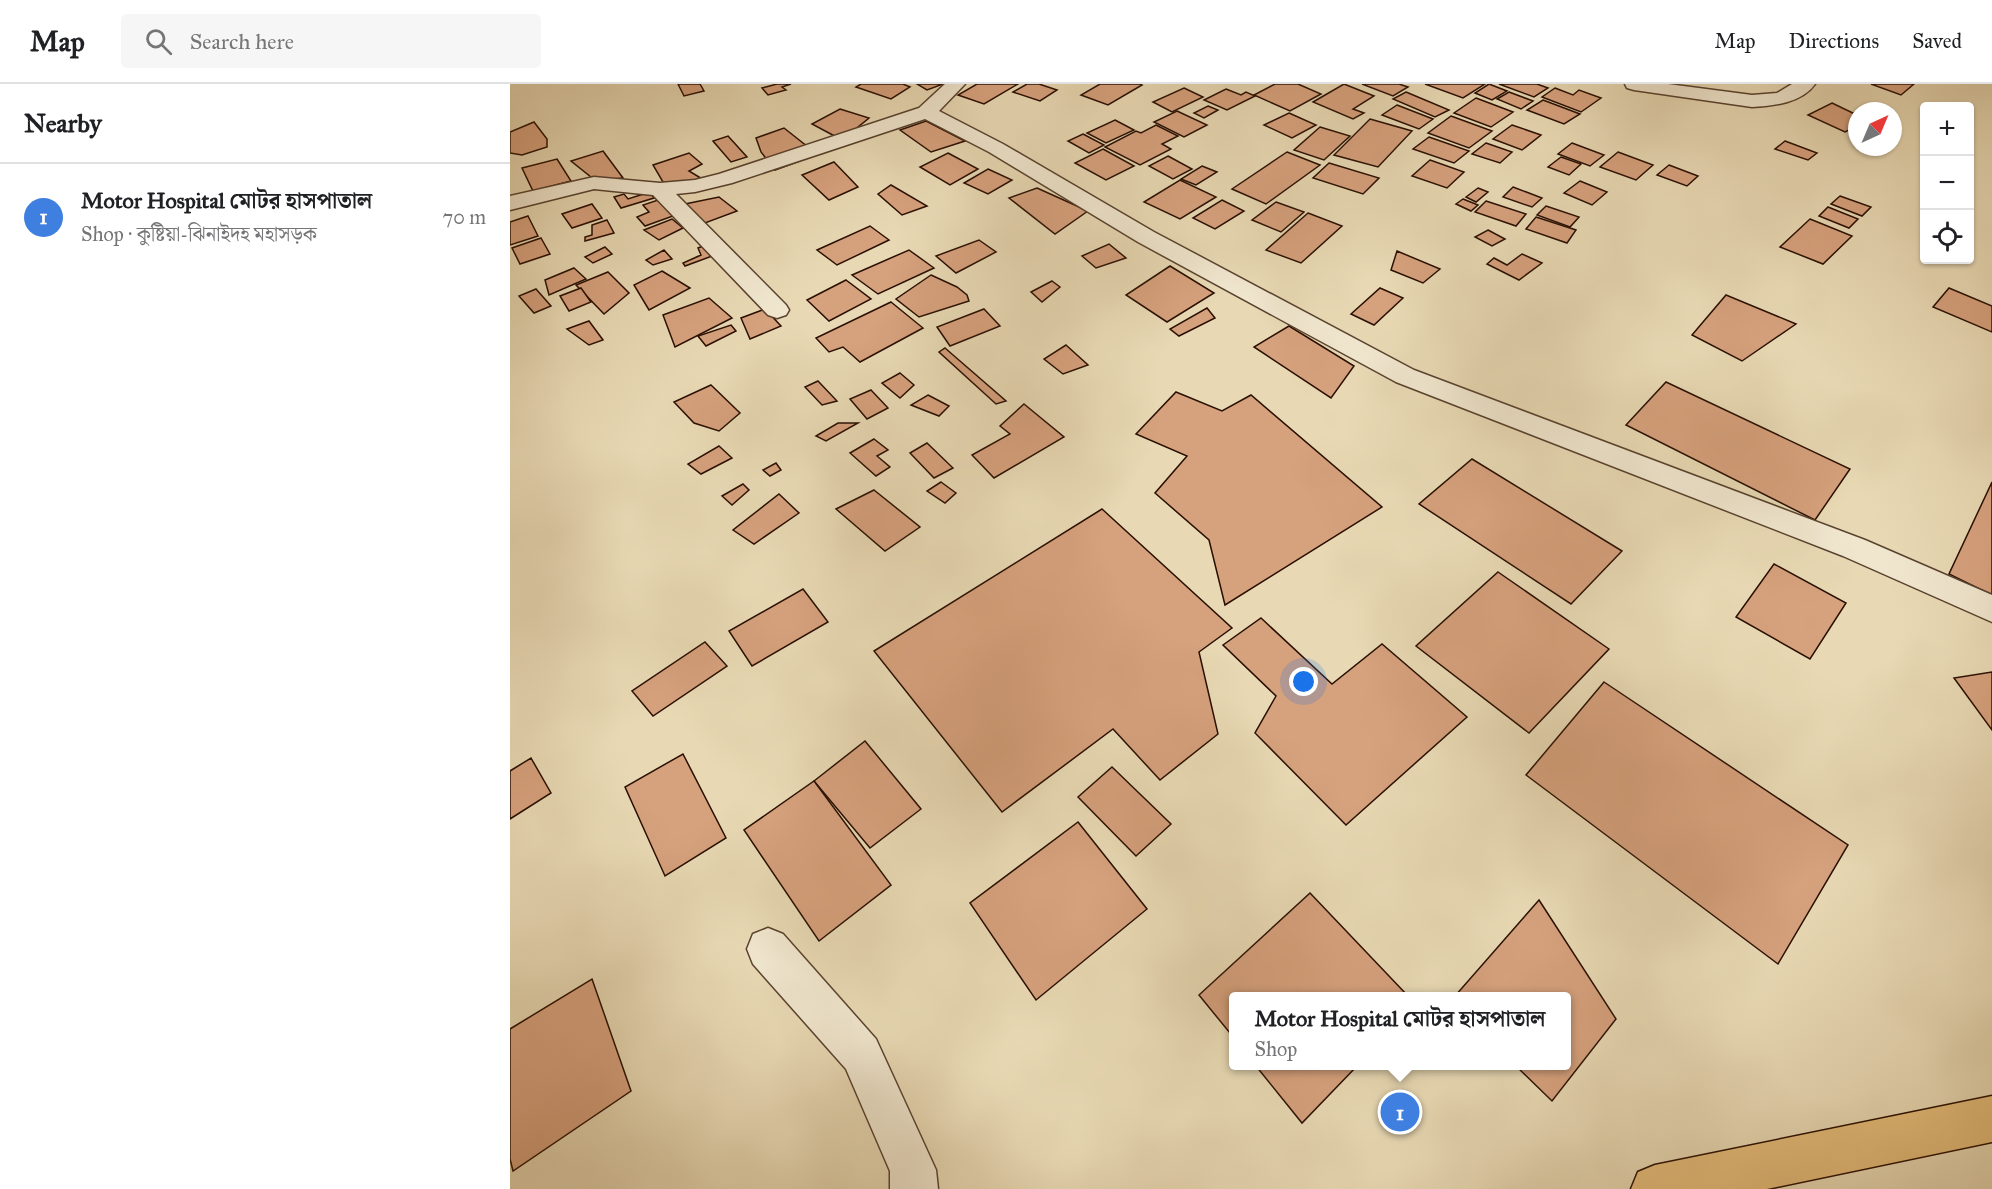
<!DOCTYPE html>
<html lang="en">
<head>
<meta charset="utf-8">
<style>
  body { margin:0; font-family:"IM FELL Great Primer","Noto Serif Bengali",serif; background:#f6f6f6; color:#202124 }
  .controls { position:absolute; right:18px; top:18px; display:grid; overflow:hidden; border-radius:6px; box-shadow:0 2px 4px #0004 }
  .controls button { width:54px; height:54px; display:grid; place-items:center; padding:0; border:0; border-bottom:2px solid #e0e0e0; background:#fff; color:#202124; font:30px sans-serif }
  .compass { position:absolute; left:1338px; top:18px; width:54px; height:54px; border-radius:50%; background:#fff; box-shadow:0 2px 4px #0004; rotate:44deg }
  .you { position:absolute; left:794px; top:598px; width:21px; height:21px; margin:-15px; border:4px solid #fff; border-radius:50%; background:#1a73e8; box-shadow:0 0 0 9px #1a73e833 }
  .badge { display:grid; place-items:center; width:39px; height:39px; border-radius:50%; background:#111827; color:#fff; font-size:20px; font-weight:700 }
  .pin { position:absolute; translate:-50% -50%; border:3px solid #fff; box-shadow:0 2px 6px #0006 }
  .popup { position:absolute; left:719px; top:908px; width:342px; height:78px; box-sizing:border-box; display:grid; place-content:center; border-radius:6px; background:#fff; filter:drop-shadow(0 2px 4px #0005); font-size:20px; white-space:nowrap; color:#757577 }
  .popup b { font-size:22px; color:#202124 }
  .popup::after { content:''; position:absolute; left:50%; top:100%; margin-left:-12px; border:12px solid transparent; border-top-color:#fff }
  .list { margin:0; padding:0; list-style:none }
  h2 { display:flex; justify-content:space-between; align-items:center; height:78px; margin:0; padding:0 24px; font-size:26px }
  h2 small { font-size:20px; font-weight:400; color:#757577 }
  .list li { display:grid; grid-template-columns:39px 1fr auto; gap:18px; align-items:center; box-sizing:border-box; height:108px; padding:0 24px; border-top:2px solid #e0e0e0 }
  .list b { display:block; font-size:22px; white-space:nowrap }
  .list p { margin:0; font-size:20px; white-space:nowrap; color:#757577 }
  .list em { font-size:20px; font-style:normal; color:#757577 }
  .icon { flex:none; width:33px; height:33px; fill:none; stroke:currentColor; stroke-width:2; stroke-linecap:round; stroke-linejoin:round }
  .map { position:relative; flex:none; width:1482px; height:1105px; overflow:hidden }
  header { display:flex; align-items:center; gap:36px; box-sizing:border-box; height:84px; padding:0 30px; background:#fff; border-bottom:2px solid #e0e0e0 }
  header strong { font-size:28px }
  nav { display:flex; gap:33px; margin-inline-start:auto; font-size:21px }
  .search { width:420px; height:54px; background:#f6f6f6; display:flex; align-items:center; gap:15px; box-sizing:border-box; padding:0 21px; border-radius:6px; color:#757577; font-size:22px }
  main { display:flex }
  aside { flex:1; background:#fff }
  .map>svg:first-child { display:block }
  .building { fill:#d6a17d; stroke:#290f02; stroke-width:1.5 }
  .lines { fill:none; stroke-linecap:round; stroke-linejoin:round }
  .minor-casing { stroke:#59422e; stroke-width:3 }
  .highway-casing { stroke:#290f02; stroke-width:3 }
  .minor { fill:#f0e6ce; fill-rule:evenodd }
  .highway { fill:#e4bc7a; fill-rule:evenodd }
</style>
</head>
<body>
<header>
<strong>Map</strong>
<div class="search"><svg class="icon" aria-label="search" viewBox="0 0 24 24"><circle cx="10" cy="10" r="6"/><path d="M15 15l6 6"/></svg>Search here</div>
<nav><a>Map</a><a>Directions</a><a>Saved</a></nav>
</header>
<main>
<aside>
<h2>Nearby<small></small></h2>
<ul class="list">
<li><span class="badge" style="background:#3f7fe0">1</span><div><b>Motor Hospital মোটর হাসপাতাল</b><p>Shop · কুষ্টিয়া-ঝিনাইদহ মহাসড়ক</p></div><em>70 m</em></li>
</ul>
</aside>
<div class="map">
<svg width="1482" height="1105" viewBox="0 0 1482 1105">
  <rect width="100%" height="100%" fill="#e8d9b4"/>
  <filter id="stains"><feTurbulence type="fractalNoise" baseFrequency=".00333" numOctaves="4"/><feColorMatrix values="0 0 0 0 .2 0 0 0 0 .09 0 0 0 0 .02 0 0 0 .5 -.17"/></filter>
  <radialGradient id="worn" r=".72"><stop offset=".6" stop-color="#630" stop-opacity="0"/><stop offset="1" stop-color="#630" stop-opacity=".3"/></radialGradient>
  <g class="building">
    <polygon points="168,0 190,0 194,7 174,12"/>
    <polygon points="267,0 281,0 272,3 276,6 258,11 252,4"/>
    <polygon points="351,0 393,0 400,3 381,15 346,3"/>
    <polygon points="407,0 433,0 417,6"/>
    <polygon points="467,0 508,0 474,20 448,11"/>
    <polygon points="517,0 529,0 547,6 530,17 503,8"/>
    <polygon points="590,0 630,0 632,1 598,21 571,11"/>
    <polygon points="765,0 788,0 811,10 780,27 744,11"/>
    <polygon points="834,0 864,12 843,25 854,29 843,35 803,18"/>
    <polygon points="852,0 889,0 898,3 883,12"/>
    <polygon points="915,0 975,0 953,14"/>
    <polygon points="979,0 997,7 982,16 965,9"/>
    <polygon points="989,0 1027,0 1038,4 1024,13"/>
    <polygon points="1361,0 1404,0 1391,11"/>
    <polygon points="674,4 693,13 662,28 643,18"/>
    <polygon points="1045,4 1063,11 1069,6 1091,14 1071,28 1032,13"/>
    <polygon points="716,5 731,11 736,8 745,12 717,26 694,16"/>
    <polygon points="896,8 939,26 925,33 883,15"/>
    <polygon points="999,8 1023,17 1011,25 987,15"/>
    <polygon points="966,14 1003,28 981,43 944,29"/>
    <polygon points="1033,16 1070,30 1054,40 1017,26"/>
    <polygon points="1322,19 1347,31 1347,42 1335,48 1298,31"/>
    <polygon points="887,21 923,35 909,45 872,31"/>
    <polygon points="698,22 708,26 694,34 684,29"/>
    <polygon points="330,25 359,34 332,56 302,40"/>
    <polygon points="667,27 697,41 674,53 644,38"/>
    <polygon points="779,29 806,41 782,54 754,41"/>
    <polygon points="941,32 982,47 959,64 918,49"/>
    <polygon points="860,35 902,47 868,83 824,71"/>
    <polygon points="605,36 624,46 596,59 577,49"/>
    <polygon points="416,37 455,57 421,68 390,46"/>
    <polygon points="24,38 37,55 37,63 12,71 0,69 0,48"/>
    <polygon points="646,41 668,52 652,60 661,65 630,81 595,63 626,47 631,49"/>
    <polygon points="1002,41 1031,51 1012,66 983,55"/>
    <polygon points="810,43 840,52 814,76 784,66"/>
    <polygon points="274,44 298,63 303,72 265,86 251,68 246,54"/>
    <polygon points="573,50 594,61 579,69 558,57"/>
    <polygon points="218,52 237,73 221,78 203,57"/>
    <polygon points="919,53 959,67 944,79 903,65"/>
    <polygon points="1275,57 1307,69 1298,76 1265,65"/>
    <polygon points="976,59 1002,68 990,79 962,70"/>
    <polygon points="1062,59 1094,71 1080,82 1048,70"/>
    <polygon points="593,65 624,82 596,96 565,79"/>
    <polygon points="93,67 113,94 86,97 61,77"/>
    <polygon points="777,68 810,81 756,120 722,105"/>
    <polygon points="1108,68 1143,81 1126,96 1090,83"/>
    <polygon points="179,69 192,80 179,87 194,96 157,105 143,81"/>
    <polygon points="438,69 468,85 440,101 410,83"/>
    <polygon points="658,72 682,85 663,95 639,82"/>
    <polygon points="1051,73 1071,80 1059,91 1038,83"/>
    <polygon points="47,75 61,97 23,107 12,84"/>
    <polygon points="920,76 954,88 937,104 902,92"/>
    <polygon points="324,78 348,103 319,116 292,91"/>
    <polygon points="819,79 869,94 853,110 803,94"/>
    <polygon points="1159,81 1188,92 1177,102 1147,91"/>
    <polygon points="692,82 707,88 686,101 671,95"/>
    <polygon points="478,85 502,96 478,110 454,99"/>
    <polygon points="670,96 706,113 670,135 634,118"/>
    <polygon points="1070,97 1097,108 1082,121 1054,109"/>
    <polygon points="381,101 417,122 392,131 368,110"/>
    <polygon points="1003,103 1032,114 1022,123 993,113"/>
    <polygon points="527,104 578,127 545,150 499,114"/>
    <polygon points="968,104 978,108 966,118 956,113"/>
    <polygon points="140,108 144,114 111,124 104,113 114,110 118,115"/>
    <polygon points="1330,112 1361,123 1352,132 1321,120"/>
    <polygon points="209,113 227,127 195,139 175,120"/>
    <polygon points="953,115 968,121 961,127 946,120"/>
    <polygon points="148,116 163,132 135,142 127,133 139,128 133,121"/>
    <polygon points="712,116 734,127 705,145 683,134"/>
    <polygon points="976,117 1016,130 1006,142 965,128"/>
    <polygon points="766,118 794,128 771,148 742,136"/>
    <polygon points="82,120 92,134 62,144 52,130"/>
    <polygon points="1036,122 1069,133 1060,143 1027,131"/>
    <polygon points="1318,123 1348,135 1339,144 1309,132"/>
    <polygon points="798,129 832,142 791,179 756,166"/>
    <polygon points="18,132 28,152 0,161 0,138"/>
    <polygon points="1026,133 1066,146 1057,159 1016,145"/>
    <polygon points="162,135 173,144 149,156 134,146"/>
    <polygon points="1300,135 1342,152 1313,180 1270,163"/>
    <polygon points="97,136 104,149 75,157 75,153 82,151 82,141"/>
    <polygon points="360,142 379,156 327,181 307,166"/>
    <polygon points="978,146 995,155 982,162 965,153"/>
    <polygon points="31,154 40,170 10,180 2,164"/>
    <polygon points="469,156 486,168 446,189 426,172"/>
    <polygon points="599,160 616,174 586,184 572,172"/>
    <polygon points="196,161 205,171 175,182 173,179 191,171 188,164"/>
    <polygon points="95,163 102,170 83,179 75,173"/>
    <polygon points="154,166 162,175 143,181 136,176"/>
    <polygon points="399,166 424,184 368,210 342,191"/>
    <polygon points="887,167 930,185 913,199 881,186"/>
    <polygon points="1012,170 1032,179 1009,196 977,180 984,174 997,181"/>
    <polygon points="660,182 704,209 657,238 616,211"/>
    <polygon points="64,184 76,195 39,211 35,196"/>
    <polygon points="152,187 180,204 139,226 124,201"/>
    <polygon points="98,188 119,209 94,230 66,201"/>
    <polygon points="421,191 447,203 457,211 459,217 409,233 386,215"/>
    <polygon points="336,196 361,215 319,237 297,216"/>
    <polygon points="542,197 550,203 532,218 521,208"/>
    <polygon points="71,204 81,218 59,227 50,212"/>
    <polygon points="870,204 893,214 864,241 841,230"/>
    <polygon points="1439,204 1482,222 1482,248 1423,223"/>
    <polygon points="26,205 41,222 24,229 9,212"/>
    <polygon points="1216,211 1286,240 1232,277 1182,251"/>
    <polygon points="199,214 222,234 165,263 153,231"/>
    <polygon points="381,218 413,244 350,278 333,263 319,268 306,254"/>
    <polygon points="697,224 705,234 669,252 660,245"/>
    <polygon points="255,225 271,242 240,255 231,234"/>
    <polygon points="474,225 490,242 440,262 427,243"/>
    <polygon points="79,237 93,256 79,261 57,245"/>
    <polygon points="221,241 226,247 196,262 188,252"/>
    <polygon points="779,242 844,282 821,314 744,263"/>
    <polygon points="556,261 578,281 553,290 534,275"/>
    <polygon points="435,264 496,317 486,320 429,268"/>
    <polygon points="390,289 404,301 390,314 372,299"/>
    <polygon points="308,297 327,317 312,321 295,303"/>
    <polygon points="1156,298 1340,385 1305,436 1116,341"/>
    <polygon points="201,301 230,329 209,347 184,339 164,318"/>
    <polygon points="361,306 378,324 357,335 340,315"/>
    <polygon points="666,308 712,327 741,311 872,423 715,521 699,456 645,409 677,372 626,350"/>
    <polygon points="418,311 439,322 429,332 401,321"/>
    <polygon points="514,320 554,353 484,394 462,371 500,350 490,342"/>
    <polygon points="328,339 348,339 316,357 306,352"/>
    <polygon points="364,355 378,366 367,372 380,383 366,392 340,369"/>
    <polygon points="417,359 443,384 424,394 400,369"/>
    <polygon points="209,362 222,374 191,390 178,380"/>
    <polygon points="962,375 1112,467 1061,520 909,420"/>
    <polygon points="266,379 271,386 260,392 253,386"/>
    <polygon points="431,398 446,409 435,419 417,407"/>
    <polygon points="1482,398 1482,511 1439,490"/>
    <polygon points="233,400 239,406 222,421 212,412"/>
    <polygon points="364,406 410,443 375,467 326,425"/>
    <polygon points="269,410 289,429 244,460 223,446"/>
    <polygon points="592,425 722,544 689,568 708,650 650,696 603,645 492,728 364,567"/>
    <polygon points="1264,480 1336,519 1300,575 1226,533"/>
    <polygon points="988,488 1099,565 1019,649 906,562"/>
    <polygon points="293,505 318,538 242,582 219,547"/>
    <polygon points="751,534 822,600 872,560 957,633 836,741 745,649 766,612 713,561"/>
    <polygon points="195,558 217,582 143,632 122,607"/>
    <polygon points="1482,588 1482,646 1444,594"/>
    <polygon points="1094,598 1338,761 1268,880 1016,691"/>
    <polygon points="355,657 411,725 360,764 304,697"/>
    <polygon points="173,670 216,754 155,792 115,703"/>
    <polygon points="21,674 41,709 0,735 0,687"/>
    <polygon points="602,683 661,740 626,772 568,713"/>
    <polygon points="304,697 381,801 309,857 234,746"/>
    <polygon points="568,738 637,825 526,916 460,819"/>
    <polygon points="800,809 898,912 724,912 724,954 689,911"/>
    <polygon points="1029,816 1106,935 1042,1017 1006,982 1056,982 1056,912 945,912"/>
    <polygon points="82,895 121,1007 3,1087 0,1075 0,945"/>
    <polygon points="746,982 847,982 792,1039"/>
  </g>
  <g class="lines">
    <defs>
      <g id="minor">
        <polygon points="435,0 455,0 429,27 493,60 644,148 904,286 1355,456 1482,511 1482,538 1333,472 886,298 628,158 479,68 415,35 222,99 185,108 166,110 276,221 279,226 276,231 267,234 258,231 143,111 84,105 0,126 0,112 84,93 150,99 185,96 209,90 409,24"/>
        <path d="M1115 0H1158L1242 11 1267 9 1282 0H1305C1292 19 1263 22 1242 23L1124 6 1117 4Z"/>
        <polygon points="258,844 273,850 366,955 426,1086 428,1105 380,1105 380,1087 336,985 243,880 237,865 243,850"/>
      </g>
      <polygon id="highway" points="1482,1012 1482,1058 1257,1105 1121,1105 1128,1088 1145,1081"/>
    </defs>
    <use href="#minor" class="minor-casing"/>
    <use href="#highway" class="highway-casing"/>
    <use href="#minor" class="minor"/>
    <use href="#highway" class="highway"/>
  </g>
  <rect width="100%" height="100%" filter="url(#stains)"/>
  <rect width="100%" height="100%" fill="url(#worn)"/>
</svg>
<div class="controls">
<button>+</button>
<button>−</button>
<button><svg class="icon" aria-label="locate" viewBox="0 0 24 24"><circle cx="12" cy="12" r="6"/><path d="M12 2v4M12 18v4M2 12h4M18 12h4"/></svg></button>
</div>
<svg class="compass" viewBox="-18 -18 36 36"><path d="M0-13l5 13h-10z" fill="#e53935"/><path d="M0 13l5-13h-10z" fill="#757577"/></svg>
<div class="you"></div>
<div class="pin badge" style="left:890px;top:1028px;background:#3f7fe0">1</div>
<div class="popup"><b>Motor Hospital মোটর হাসপাতাল</b>Shop</div>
</div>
</main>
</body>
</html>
